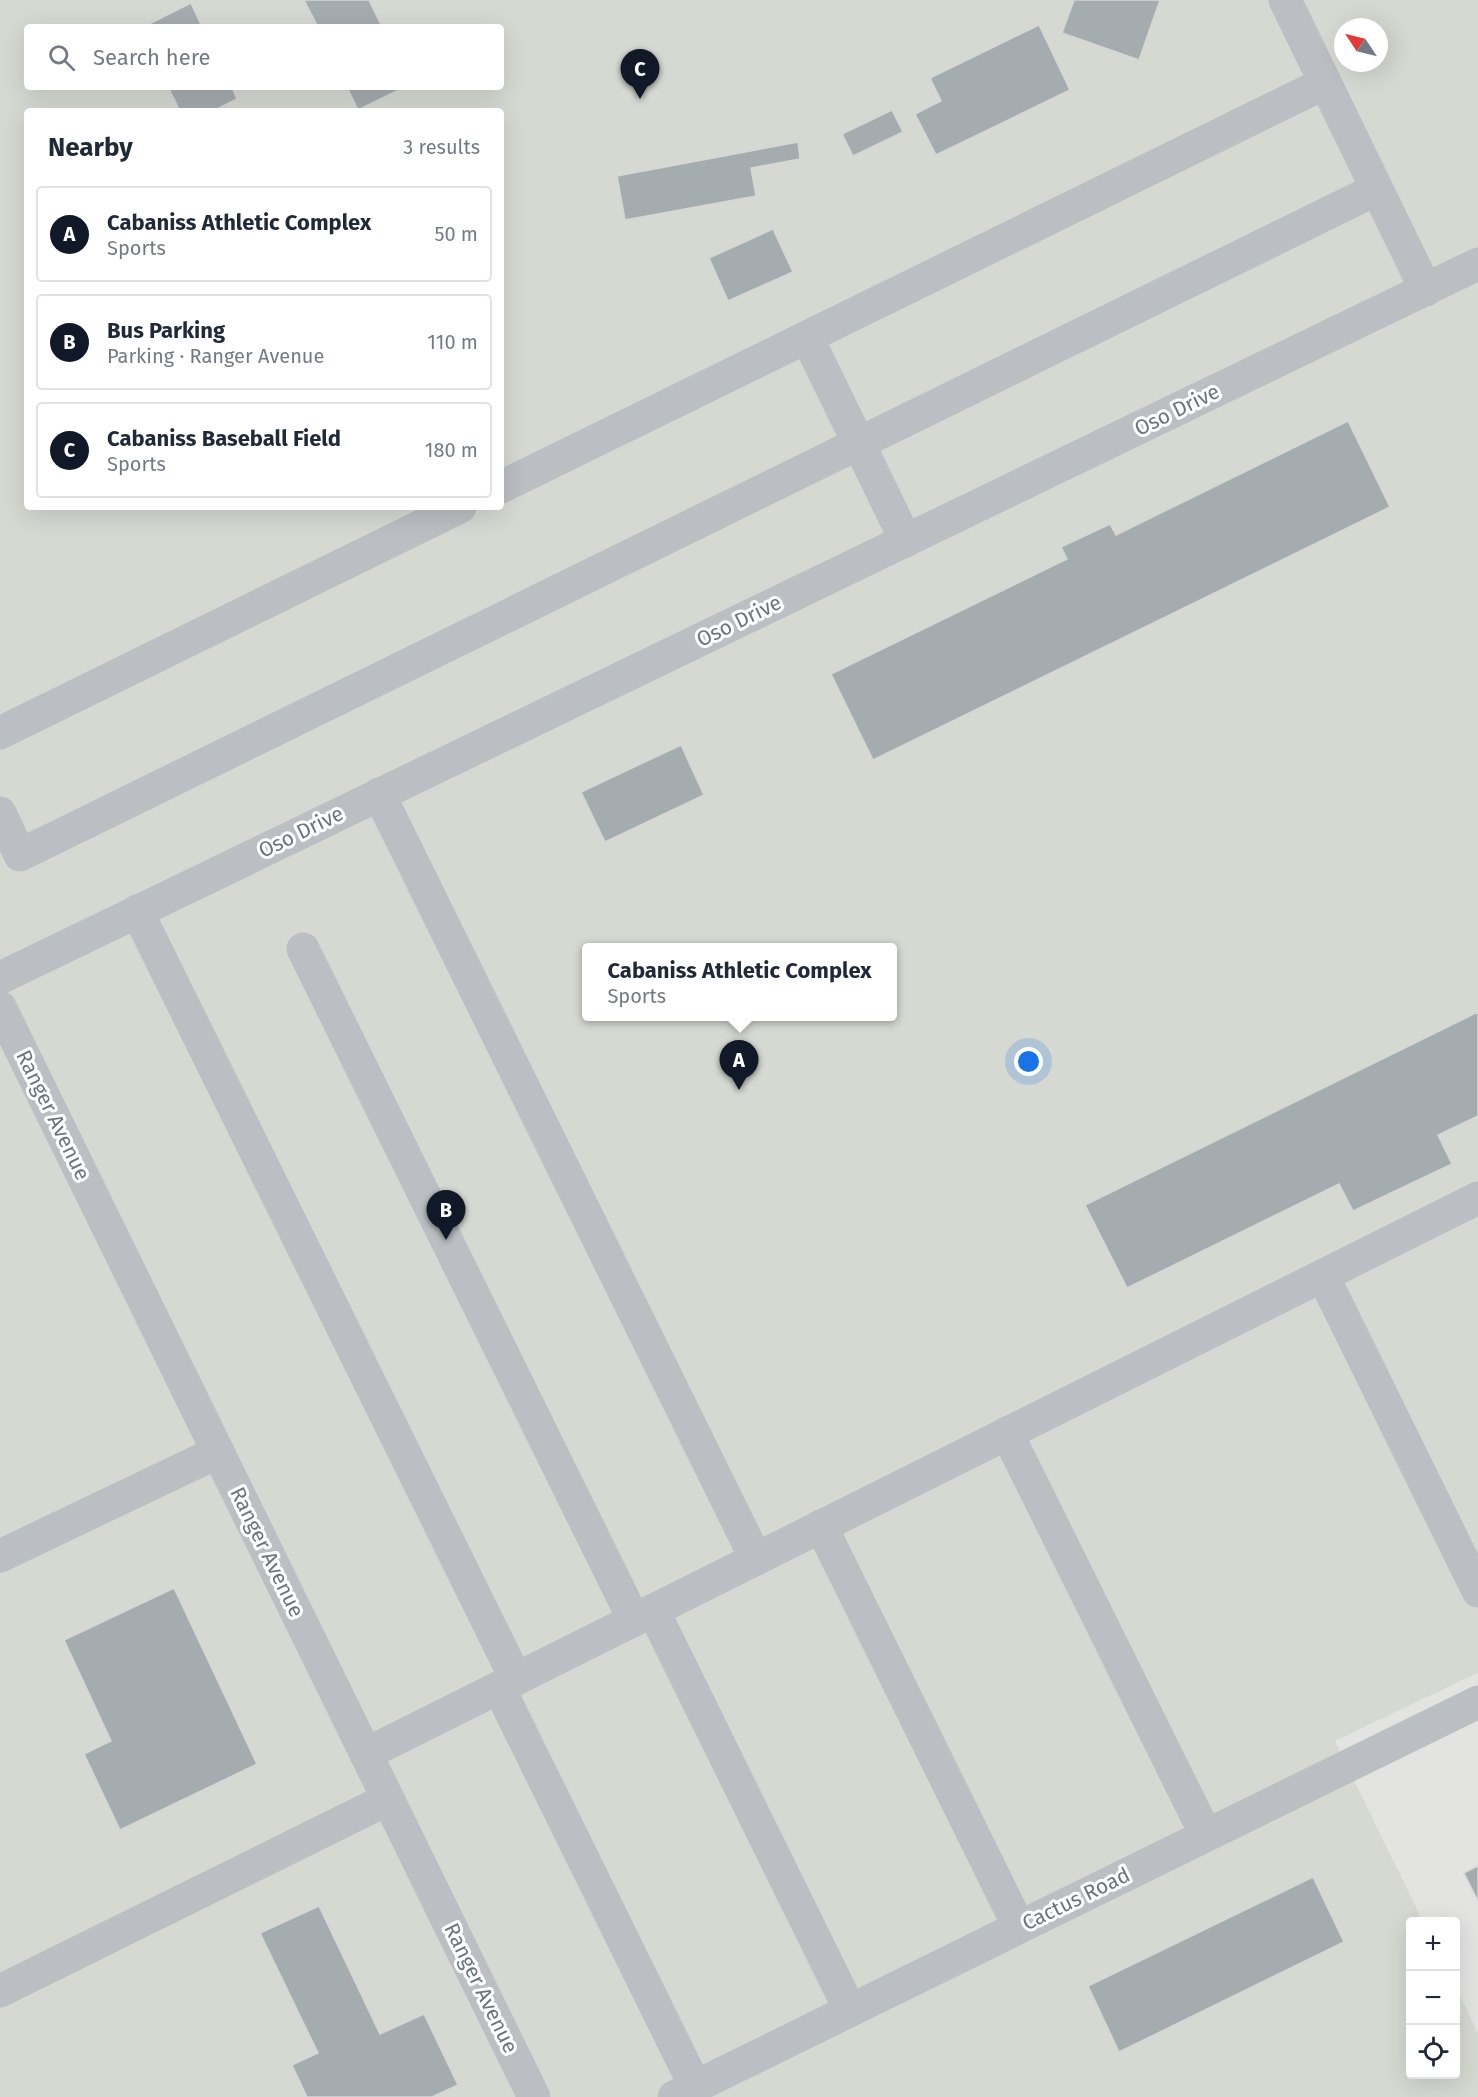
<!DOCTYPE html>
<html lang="en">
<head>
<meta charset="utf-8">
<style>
  body { margin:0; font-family:"Fira Sans",sans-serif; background:#f6f6f7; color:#1f2937 }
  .controls { position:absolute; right:18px; bottom:18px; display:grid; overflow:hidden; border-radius:6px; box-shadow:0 6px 24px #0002 }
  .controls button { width:54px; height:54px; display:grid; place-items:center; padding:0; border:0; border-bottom:2px solid #e0e1e3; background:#fff; color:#1f2937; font:30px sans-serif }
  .compass { position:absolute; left:1334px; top:18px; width:54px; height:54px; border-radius:50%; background:#fff; box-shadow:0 6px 24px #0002; rotate:305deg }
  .you { position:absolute; left:1029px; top:1062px; width:21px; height:21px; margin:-15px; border:4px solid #fff; border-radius:50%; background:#1a73e8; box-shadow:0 0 0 9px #1a73e833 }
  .badge { display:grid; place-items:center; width:39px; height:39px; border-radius:50%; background:#111827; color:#fff; font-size:20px; font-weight:700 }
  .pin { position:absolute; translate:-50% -50px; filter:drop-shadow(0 2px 3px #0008) }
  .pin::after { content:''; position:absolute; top:32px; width:21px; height:18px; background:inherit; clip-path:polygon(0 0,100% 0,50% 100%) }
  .popup { position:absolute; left:582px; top:943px; width:315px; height:78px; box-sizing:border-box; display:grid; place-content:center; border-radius:6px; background:#fff; filter:drop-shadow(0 2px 4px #0005); font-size:20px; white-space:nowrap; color:#747a83 }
  .popup b { font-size:22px; color:#1f2937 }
  .popup::after { content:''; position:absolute; left:50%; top:100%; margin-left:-12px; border:12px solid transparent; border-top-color:#fff }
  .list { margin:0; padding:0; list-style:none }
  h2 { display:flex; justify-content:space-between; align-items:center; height:78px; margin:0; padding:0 24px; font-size:26px }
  h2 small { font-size:20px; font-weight:400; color:#747a83 }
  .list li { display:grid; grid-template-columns:39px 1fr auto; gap:18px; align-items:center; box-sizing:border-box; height:96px; margin:0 12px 12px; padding:0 12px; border:2px solid #e0e1e3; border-radius:6px }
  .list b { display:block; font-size:22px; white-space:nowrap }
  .list p { margin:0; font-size:20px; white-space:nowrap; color:#747a83 }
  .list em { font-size:20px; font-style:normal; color:#747a83 }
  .icon { flex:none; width:33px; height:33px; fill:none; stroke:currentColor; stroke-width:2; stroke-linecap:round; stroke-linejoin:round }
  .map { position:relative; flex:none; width:1478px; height:2097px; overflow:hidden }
  .search { position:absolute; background:#fff; box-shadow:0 6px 24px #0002; left:24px; top:24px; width:480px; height:66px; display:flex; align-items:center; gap:15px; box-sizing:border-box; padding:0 21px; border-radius:6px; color:#747a83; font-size:22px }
  .panel { position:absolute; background:#fff; box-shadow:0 6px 24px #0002; left:24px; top:108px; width:480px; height:402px; border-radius:6px }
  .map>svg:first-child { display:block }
  .built { fill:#e3e4e2 }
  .green { fill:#d5d9d2; fill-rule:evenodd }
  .building { fill:#a5acb0; stroke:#d6d6d5; stroke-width:1.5 }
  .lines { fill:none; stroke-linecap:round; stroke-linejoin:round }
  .minor { stroke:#bbbec2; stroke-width:33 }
  .labels { text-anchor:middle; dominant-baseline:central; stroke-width:6; stroke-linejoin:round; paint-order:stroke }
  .street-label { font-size:21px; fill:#68757f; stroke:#fff }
</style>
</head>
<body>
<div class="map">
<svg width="1478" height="2097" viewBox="0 0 1478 2097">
  <rect width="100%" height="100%" fill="#f5f5f2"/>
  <polygon class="built" points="1478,1673 1478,2033 1456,1987 1456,1922 1423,1921 1335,1741"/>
  <path class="green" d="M0 0H1478V1673L1335 1741 1423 1921 1410 1922V2074H1456V1987L1478 2033V2097H0ZM27 27H501V87H27ZM1343 27H1379V63H1343ZM27 111H501V507H27ZM586 948H892V1016H586Z"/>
  <g class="building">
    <polygon points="304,0 369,0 382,27 318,27"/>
    <polygon points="1074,0 1160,0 1139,60 1062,33"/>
    <polygon points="191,3 202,27 143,27"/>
    <polygon points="1039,25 1070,90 936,155 915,114 941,101 930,78"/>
    <polygon points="168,87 232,87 237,99 213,111 180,111"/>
    <polygon points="347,87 405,87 358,110"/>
    <polygon points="892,110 903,132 853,156 842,134"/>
    <polygon points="798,142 800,159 751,168 756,196 625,220 617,176"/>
    <polygon points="773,229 793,272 728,301 709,258"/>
    <polygon points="1348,421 1390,507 873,760 831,674 1067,559 1061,547 1110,524 1116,535"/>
    <polygon points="681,745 704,795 605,842 581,792"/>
    <polygon points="1478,1012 1478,1116 1438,1135 1452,1164 1353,1211 1339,1184 1127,1288 1085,1205"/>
    <polygon points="174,1588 257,1764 120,1830 84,1754 111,1741 64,1640"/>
    <polygon points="1478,1866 1478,1901 1464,1873"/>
    <polygon points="1313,1877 1344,1942 1119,2052 1088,1986"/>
    <polygon points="319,1906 380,2034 424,2014 458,2085 432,2097 307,2097 292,2065 318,2053 260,1933"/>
  </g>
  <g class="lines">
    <g class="minor">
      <polyline points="1285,0 1426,290"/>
      <polyline points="807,337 906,541"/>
      <polyline points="501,487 1325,83"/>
      <polyline points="0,733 460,507"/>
      <polyline points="379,794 756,1559"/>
      <polyline points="0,813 20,855 1377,189"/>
      <polyline points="137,911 516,1679"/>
      <polyline points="303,949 634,1620"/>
      <polyline points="0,978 1478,264"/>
      <polyline points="0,1007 534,2097"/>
      <polyline points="1323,1276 1478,1591"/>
      <polyline points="1007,1433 1206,1835"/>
      <polyline points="821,1526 1019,1927"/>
      <polyline points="0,1556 218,1452"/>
      <polyline points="653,1610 850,2010"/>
      <polyline points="499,1688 695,2086"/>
      <polyline points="366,1754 1478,1198"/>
      <polyline points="0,1991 388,1799"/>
      <polyline points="674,2097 1478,1702"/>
    </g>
  </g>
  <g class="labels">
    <g class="street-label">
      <text transform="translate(1177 410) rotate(-26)">Oso Drive</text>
      <text transform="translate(739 621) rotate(-26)">Oso Drive</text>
      <text transform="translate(301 832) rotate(-26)">Oso Drive</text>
      <text transform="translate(53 1115) rotate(64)">Ranger Avenue</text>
      <text transform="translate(267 1552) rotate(64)">Ranger Avenue</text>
      <text transform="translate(1076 1899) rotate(-26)">Cactus Road</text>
      <text transform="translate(481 1988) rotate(64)">Ranger Avenue</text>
    </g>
  </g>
</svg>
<div class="controls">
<button>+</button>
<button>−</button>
<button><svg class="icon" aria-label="locate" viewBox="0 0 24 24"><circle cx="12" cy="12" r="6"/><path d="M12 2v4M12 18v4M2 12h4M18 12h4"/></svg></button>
</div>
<svg class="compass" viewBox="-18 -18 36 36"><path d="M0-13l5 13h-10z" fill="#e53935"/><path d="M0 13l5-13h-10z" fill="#747a83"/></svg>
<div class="you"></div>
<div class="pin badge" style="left:739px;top:1090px">A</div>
<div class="popup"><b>Cabaniss Athletic Complex</b>Sports</div>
<div class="pin badge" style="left:446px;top:1240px">B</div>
<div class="pin badge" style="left:640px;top:99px">C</div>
<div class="search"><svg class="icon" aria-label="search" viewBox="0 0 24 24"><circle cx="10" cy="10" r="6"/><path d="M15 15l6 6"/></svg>Search here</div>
<section class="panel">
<h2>Nearby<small>3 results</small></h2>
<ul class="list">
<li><span class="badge">A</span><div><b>Cabaniss Athletic Complex</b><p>Sports</p></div><em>50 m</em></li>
<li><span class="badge">B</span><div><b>Bus Parking</b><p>Parking · Ranger Avenue</p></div><em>110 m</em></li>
<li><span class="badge">C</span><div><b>Cabaniss Baseball Field</b><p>Sports</p></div><em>180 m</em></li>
</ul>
</section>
</div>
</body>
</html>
